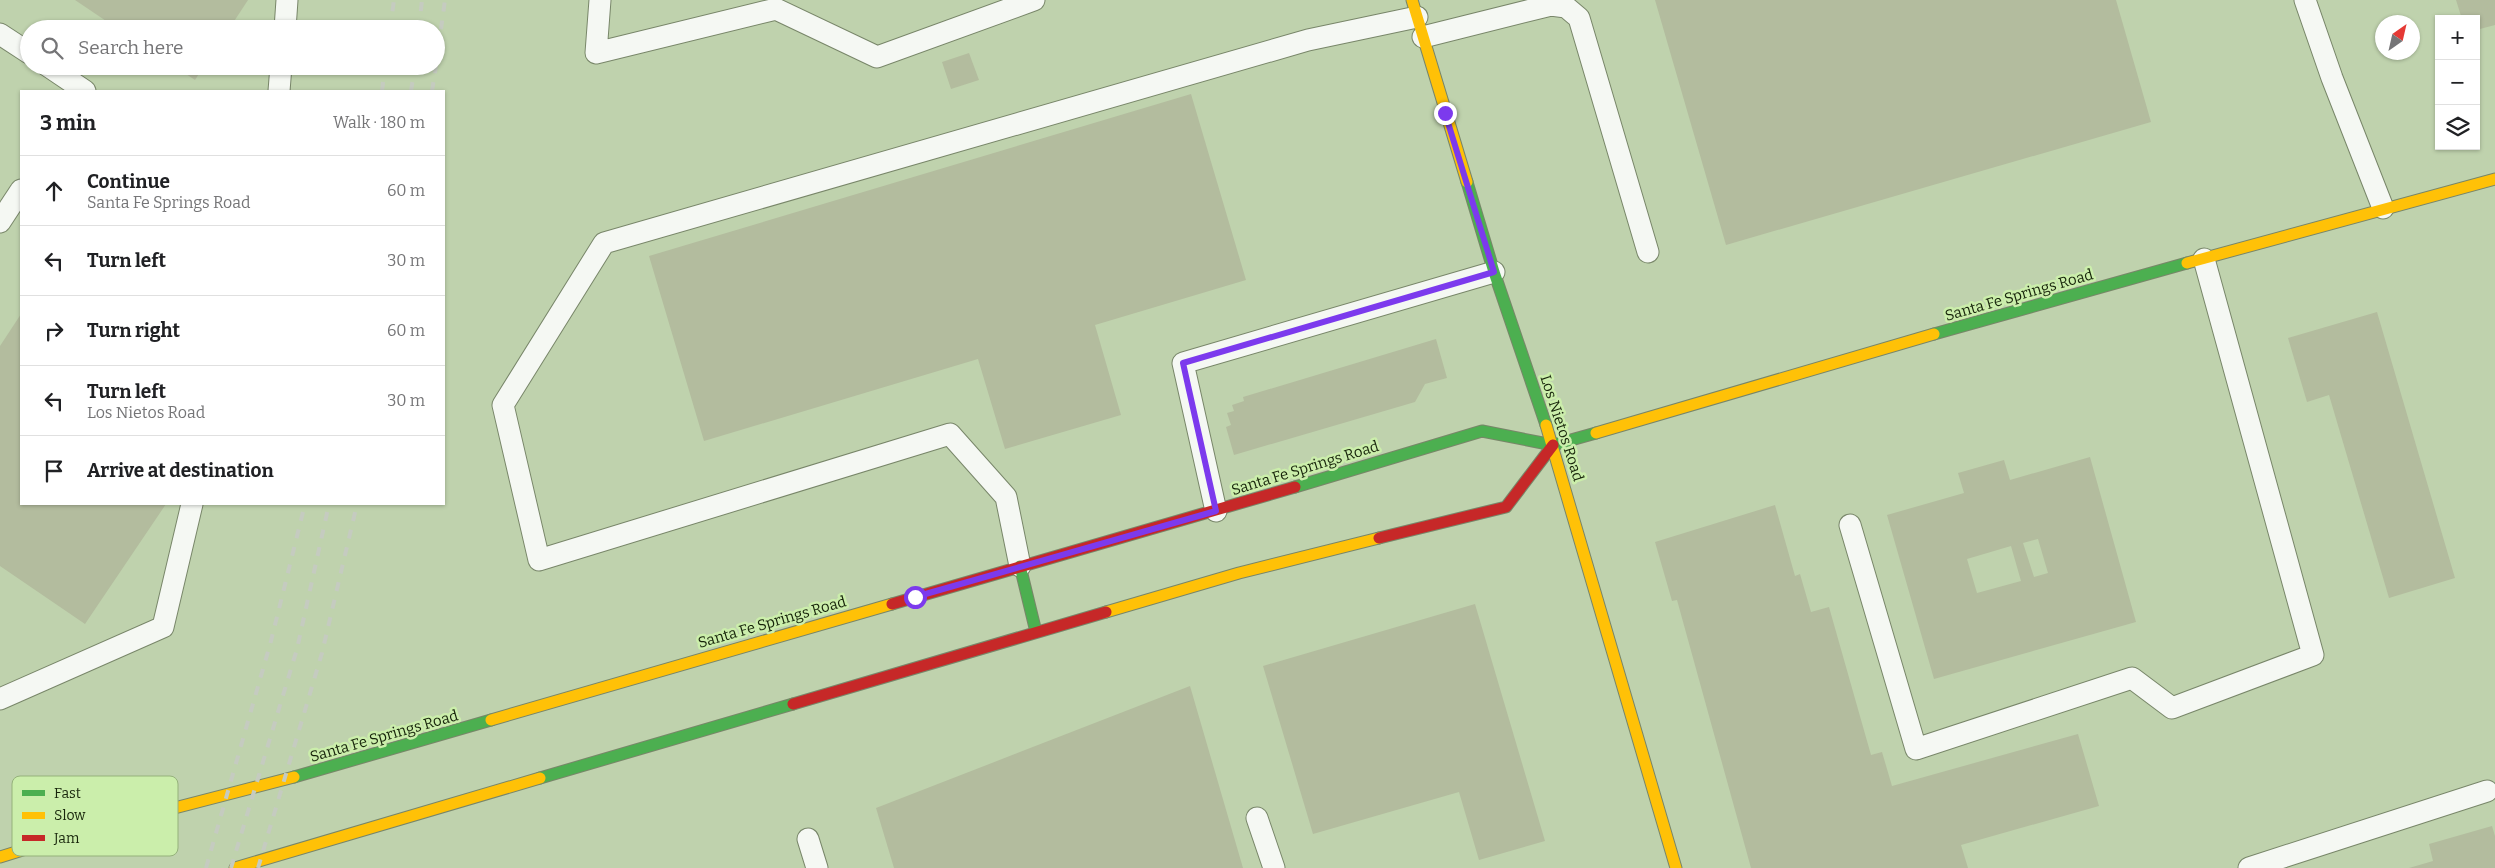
<!DOCTYPE html>
<html lang="en">
<head>
<meta charset="utf-8">
<style>
  body { margin:0; font-family:Bitter,serif; background:#f6f6f6; color:#202124 }
  .controls { position:absolute; right:15px; top:15px; display:grid; overflow:hidden; border-radius:0px; box-shadow:0 1px 4px #0004 }
  .controls button { width:45px; height:45px; display:grid; place-items:center; padding:0; border:0; border-bottom:1px solid #e0e0e0; background:#fff; color:#202124; font:25px sans-serif }
  .compass { position:absolute; left:2375px; top:15px; width:45px; height:45px; border-radius:50%; background:#fff; box-shadow:0 1px 4px #0004; rotate:34deg }
  .stop { position:absolute; width:15px; height:15px; margin:-11px; border:4px solid #7c3aed; border-radius:50%; background:#fff }
  .stop.end { background:#7c3aed; border-color:#fff; box-shadow:0 1px 5px #0008 }
  .list { margin:0; padding:0; list-style:none }
  h2 { display:flex; justify-content:space-between; align-items:center; height:65px; margin:0; padding:0 20px; font-size:21px }
  h2 small { font-size:16px; font-weight:400; color:#757577 }
  .list li { display:grid; grid-template-columns:32px 1fr auto; gap:15px; align-items:center; box-sizing:border-box; height:70px; padding:0 20px; border-top:1px solid #e0e0e0 }
  .list b { display:block; font-size:19px; white-space:nowrap }
  .list p { margin:0; font-size:16px; white-space:nowrap; color:#757577 }
  .list em { font-size:16px; font-style:normal; color:#757577 }
  .icon { flex:none; width:28px; height:28px; fill:none; stroke:currentColor; stroke-width:2; stroke-linecap:round; stroke-linejoin:round }
  .map { position:relative; flex:none; width:2495px; height:868px; overflow:hidden }
  .search { position:absolute; background:#fff; box-shadow:0 1px 4px #0004; left:20px; top:20px; width:425px; height:55px; display:flex; align-items:center; gap:12px; box-sizing:border-box; padding:0 18px; border-radius:28px; color:#757577; font-size:19px }
  .panel { position:absolute; background:#fff; box-shadow:0 1px 4px #0004; left:20px; top:90px; width:425px; height:415px; border-radius:0px }
  .map>svg:first-child { display:block }
  .building { fill:#b3bc9e; fill-rule:evenodd }
  .lines { fill:none; stroke-linecap:round; stroke-linejoin:round }
  .lane-casing { stroke:#788669; stroke-width:23 }
  .fast-casing { stroke:#788669; stroke-width:13 }
  .slow-casing { stroke:#788669; stroke-width:13 }
  .jam-casing { stroke:#788669; stroke-width:13 }
  .lane { stroke:#f5f8f3; stroke-width:21 }
  .fast { stroke:#4caf50; stroke-width:11 }
  .slow { stroke:#ffc107; stroke-width:11 }
  .jam { stroke:#c62828; stroke-width:11 }
  .rail { stroke:#c5cbc0; stroke-width:4; stroke-dasharray:9 9; stroke-linecap:butt }
  .route { stroke:#7c3aed; stroke-width:6 }
  .labels { text-anchor:middle; dominant-baseline:central; stroke-width:5; stroke-linejoin:round; paint-order:stroke }
  .street-label { font-size:15px; fill:#17240a; stroke:#cbeeab }
  .key { fill:#cbeeab; stroke:#95b17b; stroke-width:1 }
  .key-label { font-size:14px; fill:#17240a }
</style>
</head>
<body>
<div class="map">
<svg width="2495" height="868" viewBox="0 0 2495 868">
  <rect width="100%" height="100%" fill="#bfd2ad"/>
  <g class="building">
    <polygon points="75,0 248,0 229,29 118,29"/>
    <polygon points="1655,0 2116,0 2151,122 1726,245"/>
    <polygon points="2456,0 2495,0 2495,25 2476,30 2476,19 2462,19"/>
    <polygon points="969,53 979,80 951,89 942,62"/>
    <polygon points="174,66 204,66 195,80"/>
    <polygon points="1191,94 1246,280 1095,325 1121,415 1005,449 978,359 704,441 649,256"/>
    <polygon points="2377,312 2455,578 2389,598 2329,395 2307,402 2288,338"/>
    <polygon points="21,314 21,504 166,504 85,624 0,566 0,346"/>
    <polygon points="1436,339 1447,378 1425,384 1415,402 1234,455 1226,427 1231,425 1227,413 1234,411 1232,405 1244,401 1243,397"/>
    <path d="M2090 457 2136 622 1934 679 1887 515 1964 493 1958 473 2004 460 2010 480ZM2038 539 2048 573 2034 577 2023 543ZM2011 546 2021 581 1977 593 1967 559Z"/>
    <polygon points="1775,505 1795,576 1800,574 1811,612 1829,607 1871,755 1882,752 1892,786 2078,734 2099,806 1961,845 1968,868 1751,868 1677,600 1672,601 1655,542"/>
    <polygon points="1475,604 1545,841 1479,860 1459,792 1313,834 1263,666"/>
    <polygon points="1190,686 1243,868 894,868 876,808"/>
    <polygon points="2492,826 2495,836 2495,868 2409,868 2433,861 2429,844"/>
  </g>
  <g class="lines">
    <defs>
      <g id="lane">
        <polyline points="600,0 596,53 776,9 877,57 1034,0"/>
        <polyline points="2305,0 2332,78 2383,208"/>
        <polyline points="285,29 287,0"/>
        <polyline points="0,34 29,53"/>
        <polyline points="1423,37 1551,5 1566,7 1579,18 1648,252"/>
        <polyline points="48,66 85,91"/>
        <polyline points="279,91 281,66"/>
        <polyline points="0,222 21,190"/>
        <polyline points="1216,511 1183,363 1494,272"/>
        <polyline points="1850,525 1916,749 2132,678 2172,708 2313,655 2204,259"/>
        <polyline points="1020,566 1006,497 950,434 539,560 503,405 604,243 1308,40 1417,17"/>
        <polyline points="0,699 163,627 192,504"/>
        <polyline points="1257,818 1274,868"/>
        <polyline points="808,839 817,868"/>
        <polyline points="2249,868 2487,791"/>
      </g>
      <g id="fast">
        <polyline points="1467,182 1494,272 1546,425"/>
        <polyline points="1934,334 2187,263"/>
        <polyline points="1295,487 1482,431 1553,445 1596,433"/>
        <polyline points="1020,566 1036,632"/>
        <polyline points="294,777 491,720"/>
        <polyline points="540,778 793,704"/>
      </g>
      <g id="slow">
        <polyline points="1412,0 1467,182"/>
        <polyline points="2187,263 2495,179"/>
        <polyline points="1546,425 1676,868"/>
        <polyline points="1596,433 1934,334"/>
        <polyline points="1106,612 1239,573 1379,538"/>
        <polyline points="491,720 892,604"/>
        <polyline points="0,857 74,834 294,777"/>
        <polyline points="235,868 540,778"/>
      </g>
      <g id="jam">
        <polyline points="1379,538 1506,507 1553,445"/>
        <polyline points="892,604 1295,487"/>
        <polyline points="793,704 1106,612"/>
      </g>
    </defs>
    <use href="#lane" class="lane-casing"/>
    <use href="#fast" class="fast-casing"/>
    <use href="#slow" class="slow-casing"/>
    <use href="#jam" class="jam-casing"/>
    <use href="#lane" class="lane"/>
    <use href="#fast" class="fast"/>
    <use href="#slow" class="slow"/>
    <use href="#jam" class="jam"/>
    <g class="rail">
      <polyline points="390,29 394,0"/>
      <polyline points="419,29 422,0"/>
      <polyline points="436,65 445,0"/>
      <polyline points="382,91 385,66"/>
      <polyline points="411,91 415,66"/>
      <polyline points="432,91 436,66"/>
      <polyline points="206,868 271,641 305,504"/>
      <polyline points="231,868 297,649 329,504"/>
      <polyline points="258,868 322,653 357,504"/>
    </g>
  </g>
  <g class="lines">
    <polyline class="route" points="915,597 1216,511 1183,363 1494,272 1445,113"/>
  </g>
  <g class="labels">
    <g class="street-label">
      <text transform="translate(2019 295) rotate(-16)">Santa Fe Springs Road</text>
      <text transform="translate(1562 428) rotate(72)">Los Nietos Road</text>
      <text transform="translate(1305 468) rotate(-17)">Santa Fe Springs Road</text>
      <text transform="translate(772 622) rotate(-16)">Santa Fe Springs Road</text>
      <text transform="translate(384 736) rotate(-16)">Santa Fe Springs Road</text>
    </g>
  </g>
  <rect x="12" y="776" width="166" height="80" rx="8" class="key"/>
  <rect x="22" y="790" width="23" height="6" fill="#4caf50"/>
  <rect x="22" y="812" width="23" height="7" fill="#ffc107"/>
  <rect x="22" y="835" width="23" height="6" fill="#c62828"/>
  <g class="key-label">
    <text x="54" y="798">Fast</text>
    <text x="54" y="820">Slow</text>
    <text x="54" y="843">Jam</text>
  </g>
</svg>
<div class="controls">
<button>+</button>
<button>−</button>
<button><svg class="icon" aria-label="layers" viewBox="0 0 24 24"><path d="M12 4l9 5-9 5-9-5zM3 14l9 5 9-5"/></svg></button>
</div>
<svg class="compass" viewBox="-18 -18 36 36"><path d="M0-13l5 13h-10z" fill="#e53935"/><path d="M0 13l5-13h-10z" fill="#757577"/></svg>
<div class="stop" style="left:915px;top:597px"></div>
<div class="stop end" style="left:1445px;top:113px"></div>
<div class="search"><svg class="icon" aria-label="search" viewBox="0 0 24 24"><circle cx="10" cy="10" r="6"/><path d="M15 15l6 6"/></svg>Search here</div>
<section class="panel">
<h2>3 min<small>Walk · 180 m</small></h2>
<ul class="list">
<li><svg class="icon" aria-label="ahead" viewBox="0 0 24 24"><path d="M12 20V5M6 11l6-6 6 6"/></svg><div><b>Continue</b><p>Santa Fe Springs Road</p></div><em>60 m</em></li>
<li><svg class="icon" aria-label="left" viewBox="0 0 24 24"><path d="M17 20v-9H6M10 6l-5 5 5 5"/></svg><div><b>Turn left</b></div><em>30 m</em></li>
<li><svg class="icon" aria-label="right" viewBox="0 0 24 24"><path d="M7 20v-9h11M14 6l5 5-5 5"/></svg><div><b>Turn right</b></div><em>60 m</em></li>
<li><svg class="icon" aria-label="left" viewBox="0 0 24 24"><path d="M17 20v-9H6M10 6l-5 5 5 5"/></svg><div><b>Turn left</b><p>Los Nietos Road</p></div><em>30 m</em></li>
<li><svg class="icon" aria-label="arrive" viewBox="0 0 24 24"><path d="M6 21V4h12l-3 4 3 4H6"/></svg><div><b>Arrive at destination</b></div></li>
</ul>
</section>
</div>
</body>
</html>
